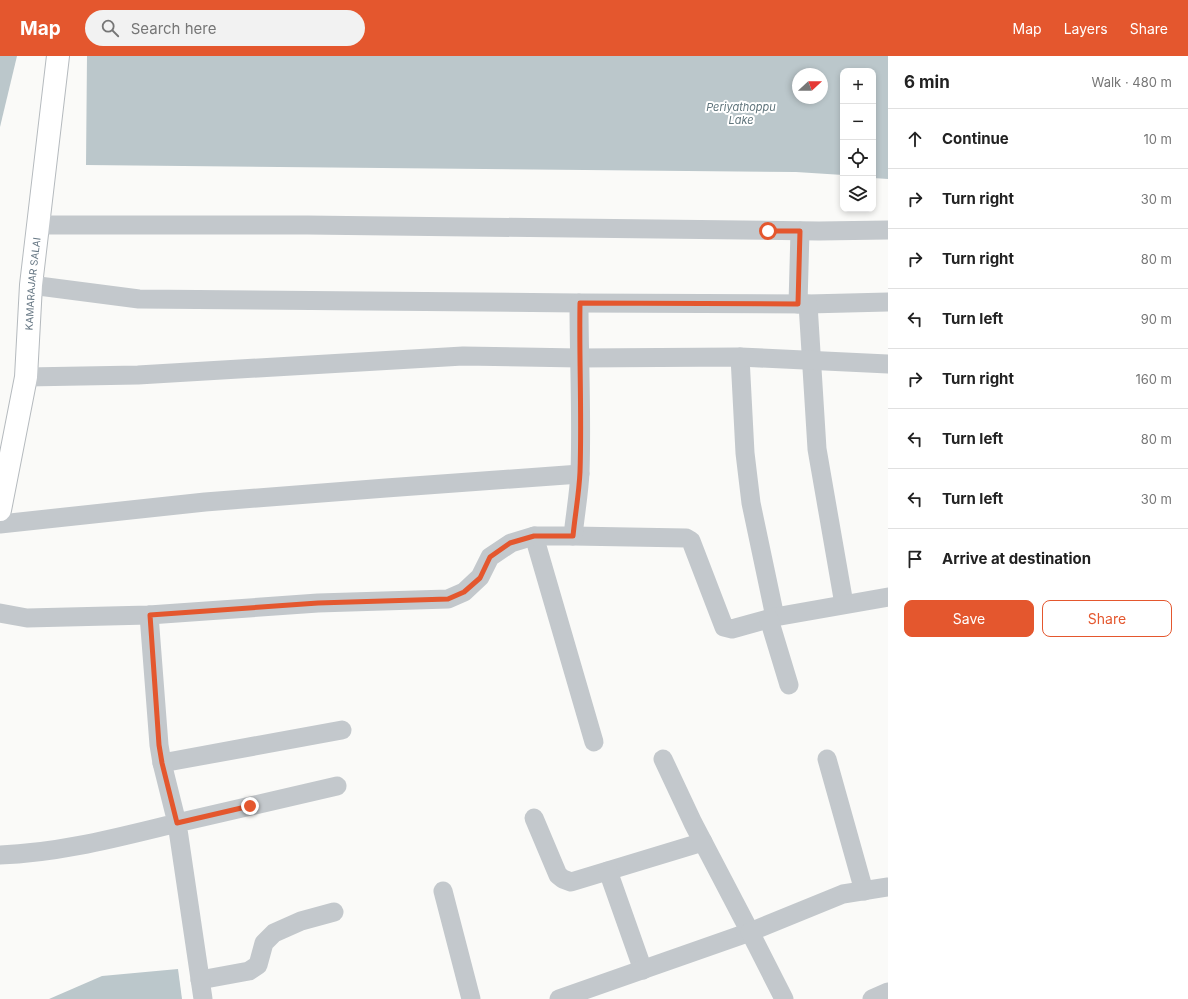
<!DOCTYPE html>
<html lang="en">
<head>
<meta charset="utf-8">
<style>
  body { margin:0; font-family:Inter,sans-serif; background:#f2f2f2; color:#222 }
  .controls { position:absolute; right:12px; top:12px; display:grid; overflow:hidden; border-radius:8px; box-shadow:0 2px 6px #0003 }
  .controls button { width:36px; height:36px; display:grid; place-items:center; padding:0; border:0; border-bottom:1px solid #e0e0e0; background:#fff; color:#222; font:20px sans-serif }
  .compass { position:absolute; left:792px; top:12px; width:36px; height:36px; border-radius:50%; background:#fff; box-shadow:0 2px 6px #0003; rotate:69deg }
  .stop { position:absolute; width:12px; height:12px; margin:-9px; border:3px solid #e4572e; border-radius:50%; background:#fff }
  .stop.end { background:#e4572e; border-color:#fff; box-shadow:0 1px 4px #0008 }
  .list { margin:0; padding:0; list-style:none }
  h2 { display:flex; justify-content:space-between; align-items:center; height:52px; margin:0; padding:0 16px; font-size:17px }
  h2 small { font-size:13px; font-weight:400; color:#767676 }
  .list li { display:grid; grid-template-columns:26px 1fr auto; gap:12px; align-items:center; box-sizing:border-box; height:60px; padding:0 16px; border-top:1px solid #e0e0e0 }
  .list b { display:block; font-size:15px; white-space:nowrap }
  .list em { font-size:13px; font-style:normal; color:#767676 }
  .actions { display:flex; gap:8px; padding:12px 16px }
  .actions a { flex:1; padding:9px 0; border:1px solid #e4572e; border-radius:8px; text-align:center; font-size:14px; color:#e4572e }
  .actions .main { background:#e4572e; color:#fff }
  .icon { flex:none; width:22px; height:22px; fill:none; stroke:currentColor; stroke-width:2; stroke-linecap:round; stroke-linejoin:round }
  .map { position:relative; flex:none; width:888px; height:943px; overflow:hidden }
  header { display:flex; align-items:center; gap:24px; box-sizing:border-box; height:56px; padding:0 20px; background:#e4572e; color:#fff }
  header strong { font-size:19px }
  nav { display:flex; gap:22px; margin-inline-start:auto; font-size:14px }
  .search { width:280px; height:36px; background:#f2f2f2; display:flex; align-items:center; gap:10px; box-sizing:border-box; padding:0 14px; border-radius:22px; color:#767676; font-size:15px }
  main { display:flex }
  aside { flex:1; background:#fff }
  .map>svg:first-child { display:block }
  .water { fill:#bbc7cb; fill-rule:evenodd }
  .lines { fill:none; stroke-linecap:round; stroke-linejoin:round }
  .major-casing { stroke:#b5babe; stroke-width:24 }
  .minor { stroke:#c3c8cc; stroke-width:19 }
  .major { stroke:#fff; stroke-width:22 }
  .route { stroke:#e4572e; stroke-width:5 }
  .labels { text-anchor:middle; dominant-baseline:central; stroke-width:4; stroke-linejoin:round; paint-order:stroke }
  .street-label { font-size:10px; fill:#657683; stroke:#fff }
  .water-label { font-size:11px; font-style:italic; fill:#60757c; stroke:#fff }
</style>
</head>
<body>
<header>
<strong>Map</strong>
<div class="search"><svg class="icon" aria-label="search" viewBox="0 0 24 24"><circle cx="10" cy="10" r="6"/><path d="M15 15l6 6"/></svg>Search here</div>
<nav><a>Map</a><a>Layers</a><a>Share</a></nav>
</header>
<main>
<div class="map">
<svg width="888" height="943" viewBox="0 0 888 943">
  <rect width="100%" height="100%" fill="#fafaf8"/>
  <g class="water">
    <polygon points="0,0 17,0 0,71"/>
    <path d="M87 0H888V123L873 122V15H843V119L796 116 86 109ZM798 18H822V42H798Z"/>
    <polygon points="178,913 182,943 49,943 102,920"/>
  </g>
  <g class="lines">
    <defs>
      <g id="major">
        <path id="s1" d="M0 454 26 321 31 229 58 0"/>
      </g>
    </defs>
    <use href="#major" class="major-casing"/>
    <g class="minor">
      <polyline points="38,169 307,169 819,175 888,174"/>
      <polyline points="31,229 139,243 579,247 808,248 888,246"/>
      <polyline points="798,248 800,175"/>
      <polyline points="808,248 817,393 844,548"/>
      <polyline points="740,301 745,397 751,447 775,561"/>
      <polyline points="26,321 138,319 463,300 579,302 740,301 888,308"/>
      <polyline points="0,468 205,446 386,432 580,418"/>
      <polyline points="534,480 594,686"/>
      <polyline points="573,480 686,482 691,485 724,571 732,573 775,561 888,541"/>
      <path d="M0 557 27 562 149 559 318 547 448 543 464 536 480 521 490 501 511 487 534 480H573C575 459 579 438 580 416 582 360 579 304 579 247"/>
      <polyline points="769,563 789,629"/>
      <polyline points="827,703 864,835"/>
      <polyline points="162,707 342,674"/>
      <polyline points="534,762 558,819 563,823 571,826 703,786"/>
      <path d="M0 799C60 797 119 781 177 767L162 707 159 689 149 559"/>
      <polyline points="608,815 643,914"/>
      <polyline points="443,835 471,943"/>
      <polyline points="200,924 249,915 258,909 264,887 274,877 301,865 334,856"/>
      <polyline points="203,943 177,767 337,730"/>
      <polyline points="559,943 750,876 693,767 663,703"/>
      <polyline points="784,943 750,876 843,838 888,831"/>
      <polyline points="872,943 888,936"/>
    </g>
    <use href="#major" class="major"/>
  </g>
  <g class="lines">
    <path class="route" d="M250 750 177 767 162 707 159 689 150 559 318 547 448 543 464 536 480 522 490 501 510 487 534 480H573C575 459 579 438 580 416 582 360 579 304 580 247L798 248 800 175H768"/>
  </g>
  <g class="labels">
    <g class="street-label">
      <text stroke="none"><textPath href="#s1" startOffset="229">KAMARAJAR SALAI</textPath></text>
    </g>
    <g class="water-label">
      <text x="741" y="51">Periyathoppu<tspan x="741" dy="13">Lake</tspan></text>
    </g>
  </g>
</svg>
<div class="controls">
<button>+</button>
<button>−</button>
<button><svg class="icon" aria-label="locate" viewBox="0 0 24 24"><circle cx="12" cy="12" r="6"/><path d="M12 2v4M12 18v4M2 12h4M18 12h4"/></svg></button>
<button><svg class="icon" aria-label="layers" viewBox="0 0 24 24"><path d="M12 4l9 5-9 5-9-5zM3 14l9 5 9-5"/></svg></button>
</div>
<svg class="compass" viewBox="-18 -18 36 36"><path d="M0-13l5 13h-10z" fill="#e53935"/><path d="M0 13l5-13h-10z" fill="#767676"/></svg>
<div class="stop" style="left:768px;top:175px"></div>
<div class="stop end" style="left:250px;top:750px"></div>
</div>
<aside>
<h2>6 min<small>Walk · 480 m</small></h2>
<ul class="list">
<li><svg class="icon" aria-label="ahead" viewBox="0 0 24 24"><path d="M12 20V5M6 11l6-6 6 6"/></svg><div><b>Continue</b></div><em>10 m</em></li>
<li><svg class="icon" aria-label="right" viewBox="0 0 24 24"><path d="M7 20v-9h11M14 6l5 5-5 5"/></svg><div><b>Turn right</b></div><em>30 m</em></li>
<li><svg class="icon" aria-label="right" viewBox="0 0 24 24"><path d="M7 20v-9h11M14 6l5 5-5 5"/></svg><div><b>Turn right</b></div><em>80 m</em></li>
<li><svg class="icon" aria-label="left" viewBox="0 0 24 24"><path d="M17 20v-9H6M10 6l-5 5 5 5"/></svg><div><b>Turn left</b></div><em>90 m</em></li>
<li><svg class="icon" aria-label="right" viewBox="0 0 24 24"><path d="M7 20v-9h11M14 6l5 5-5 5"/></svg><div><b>Turn right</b></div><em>160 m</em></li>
<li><svg class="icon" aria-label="left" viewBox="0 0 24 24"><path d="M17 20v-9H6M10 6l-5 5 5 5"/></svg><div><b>Turn left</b></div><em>80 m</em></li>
<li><svg class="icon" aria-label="left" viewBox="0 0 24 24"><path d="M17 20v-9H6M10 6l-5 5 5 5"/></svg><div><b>Turn left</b></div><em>30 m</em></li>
<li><svg class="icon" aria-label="arrive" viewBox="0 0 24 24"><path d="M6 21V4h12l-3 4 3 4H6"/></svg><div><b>Arrive at destination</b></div></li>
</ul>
<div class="actions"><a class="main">Save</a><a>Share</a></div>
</aside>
</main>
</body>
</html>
